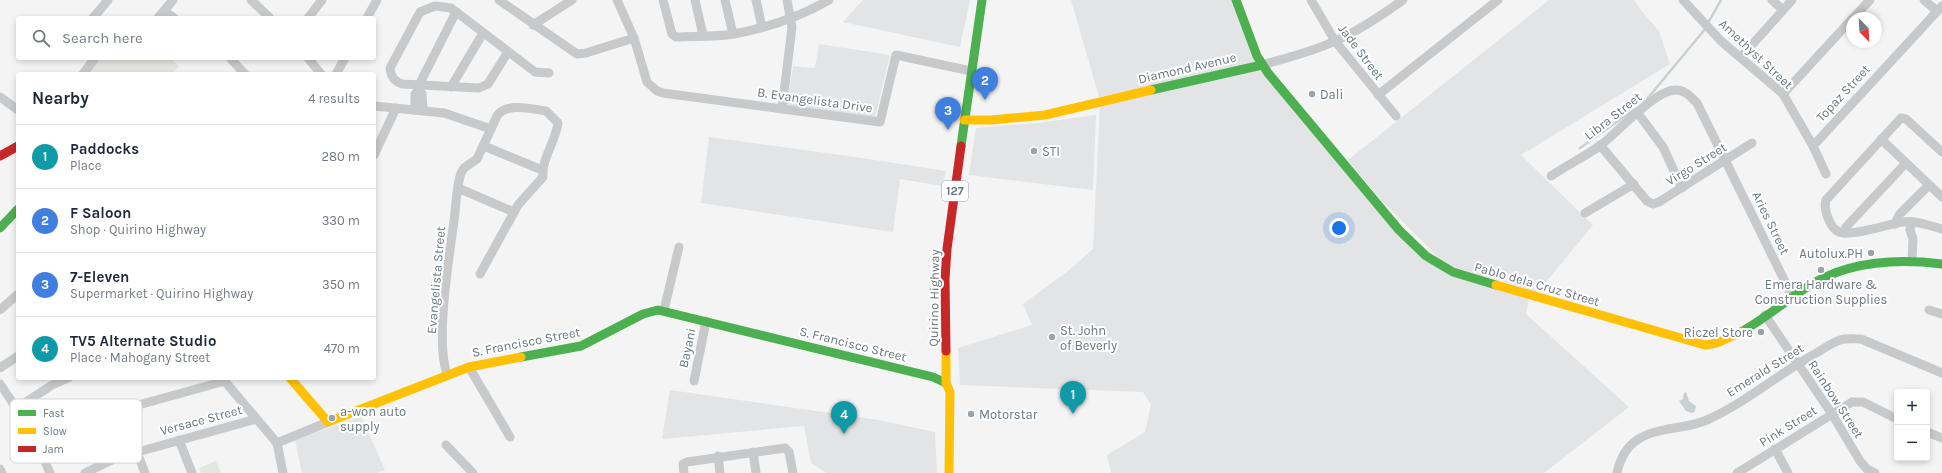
<!DOCTYPE html>
<html lang="en">
<head>
<meta charset="utf-8">
<style>
  body { margin:0; font-family:Karla,sans-serif; background:#f6f6f7; color:#1f2937 }
  .controls { position:absolute; right:12px; bottom:12px; display:grid; overflow:hidden; border-radius:4px; box-shadow:0 2px 6px #0003 }
  .controls button { width:36px; height:36px; display:grid; place-items:center; padding:0; border:0; border-bottom:1px solid #e0e1e3; background:#fff; color:#1f2937; font:20px sans-serif }
  .compass { position:absolute; left:1846px; top:12px; width:36px; height:36px; border-radius:50%; background:#fff; box-shadow:0 2px 6px #0003; rotate:156deg }
  .you { position:absolute; left:1339px; top:228px; width:14px; height:14px; margin:-10px; border:3px solid #fff; border-radius:50%; background:#1a73e8; box-shadow:0 0 0 6px #1a73e833 }
  .badge { display:grid; place-items:center; width:26px; height:26px; border-radius:50%; background:#b45309; color:#fff; font-size:13px; font-weight:700 }
  .pin { position:absolute; translate:-50% -33px; filter:drop-shadow(0 1px 2px #0008) }
  .pin::after { content:''; position:absolute; top:21px; width:14px; height:12px; background:inherit; clip-path:polygon(0 0,100% 0,50% 100%) }
  .list { margin:0; padding:0; list-style:none }
  h2 { display:flex; justify-content:space-between; align-items:center; height:52px; margin:0; padding:0 16px; font-size:17px }
  h2 small { font-size:13px; font-weight:400; color:#747a83 }
  .list li { display:grid; grid-template-columns:26px 1fr auto; gap:12px; align-items:center; box-sizing:border-box; height:64px; padding:0 16px; border-top:1px solid #e0e1e3 }
  .list b { display:block; font-size:15px; white-space:nowrap }
  .list p { margin:0; font-size:13px; white-space:nowrap; color:#747a83 }
  .list em { font-size:13px; font-style:normal; color:#747a83 }
  .icon { flex:none; width:22px; height:22px; fill:none; stroke:currentColor; stroke-width:2; stroke-linecap:round; stroke-linejoin:round }
  .map { position:relative; flex:none; width:1942px; height:473px; overflow:hidden }
  .search { position:absolute; background:#fff; box-shadow:0 2px 6px #0003; left:16px; top:16px; width:360px; height:44px; display:flex; align-items:center; gap:10px; box-sizing:border-box; padding:0 14px; border-radius:4px; color:#747a83; font-size:15px }
  .panel { position:absolute; background:#fff; box-shadow:0 2px 6px #0003; left:16px; top:72px; width:360px; height:308px; border-radius:4px }
  .map>svg:first-child { display:block }
  .built { fill:#e3e4e5 }
  .green { fill:#e4e6e1 }
  .water { fill:#c9d0d2 }
  .lines { fill:none; stroke-linecap:round; stroke-linejoin:round }
  .stream { stroke:#c9d0d2; stroke-width:2.5 }
  .street { stroke:#c7c9ca; stroke-width:9 }
  .fast { stroke:#4caf50; stroke-width:9 }
  .slow { stroke:#ffc107; stroke-width:9 }
  .jam { stroke:#c62828; stroke-width:9 }
  .poi-dot { fill:#9aa3a9; stroke:#fff; stroke-width:1.5 }
  .labels { text-anchor:middle; dominant-baseline:central; stroke-width:4; stroke-linejoin:round; paint-order:stroke }
  .shield { fill:#fff; stroke:#96a0a6; stroke-width:1 }
  .shield-label { font-size:12px; font-weight:bold; fill:#697780 }
  .street-label { font-size:13px; fill:#697780; stroke:#fff }
  .poi-label { font-size:13px; fill:#697780; stroke:#fff; text-anchor:start }
  .key { fill:#fff; stroke:#d2d6d9; stroke-width:1 }
  .key-label { font-size:11px; fill:#697780 }
</style>
</head>
<body>
<div class="map">
<svg width="1942" height="473" viewBox="0 0 1942 473">
  <rect width="100%" height="100%" fill="#f4f4f4"/>
  <g class="built">
    <polygon points="863,0 970,0 960,47 843,22"/>
    <polygon points="1071,0 1231,0 1256,62 1099,97"/>
    <polygon points="1549,0 1634,0 1641,10 1659,31 1670,64 1521,155 1593,225 1538,292 1456,268 1440,259 1380,199 1348,160"/>
    <polygon points="819,44 890,55 875,117 787,106 793,66 815,68"/>
    <polygon points="1259,67 1425,258 1529,299 1526,314 1629,407 1544,473 1111,473 1107,455 1145,432 1151,405 1143,392 960,385 958,348 1032,325 1023,304 1068,271 1093,249 1100,106"/>
    <polygon points="1096,115 1093,190 969,175 976,128 1038,123"/>
    <polygon points="709,137 862,158 946,171 943,186 900,179 893,232 701,203"/>
    <polygon points="670,390 878,420 935,432 937,473 827,473 811,463 804,426 662,439"/>
    <polygon points="361,416 385,470 377,473 302,473 295,440"/>
  </g>
  <g class="green">
    <polygon points="99,58 170,58 179,66 172,74 86,74"/>
    <polygon points="216,461 221,473 201,473 199,468"/>
  </g>
  <polygon class="water" points="1686,392 1689,401 1696,406 1695,411 1692,413 1686,411 1679,401 1683,399 1684,393"/>
  <g class="lines">
    <g class="stream">
      <polyline points="1708,23 1721,0"/>
      <polyline points="1647,99 1706,28"/>
      <polyline points="1580,148 1635,109"/>
    </g>
    <g class="street">
      <polyline points="251,0 270,18"/>
      <polyline points="499,0 577,54 586,53 634,38"/>
      <polyline points="617,0 634,38 647,82 657,91 663,93 880,122 896,55 971,71"/>
      <path d="M663 0 672 34 676 37C695 36 715 37 734 34 766 28 801 16 829 0"/>
      <polyline points="695,0 703,35"/>
      <polyline points="725,0 733,34"/>
      <polyline points="756,0 762,27"/>
      <polyline points="1311,0 1335,41 1396,116"/>
      <polyline points="1683,0 1721,41 1783,94 1813,146 1826,174"/>
      <polyline points="1772,0 1783,10"/>
      <polyline points="1924,0 1937,11"/>
      <polyline points="164,11 174,18"/>
      <polyline points="93,18 108,0"/>
      <polyline points="158,18 173,0"/>
      <polyline points="308,18 322,0"/>
      <polyline points="367,18 377,0"/>
      <polyline points="1853,18 1870,0"/>
      <polyline points="533,25 572,0"/>
      <path d="M508 52 488 84 479 88 402 84C394 81 391 77 390 68L420 12 435 6 451 8 535 72 549 73"/>
      <polyline points="1741,57 1792,0"/>
      <polyline points="230,58 245,74"/>
      <polyline points="308,58 321,74"/>
      <path d="M1262 65C1286 58 1312 52 1335 41 1359 31 1382 15 1403 0"/>
      <polyline points="83,74 95,58"/>
      <polyline points="336,74 345,58"/>
      <polyline points="451,87 483,33"/>
      <polyline points="1783,94 1852,19"/>
      <polyline points="1378,95 1498,0"/>
      <polyline points="0,97 18,110"/>
      <polyline points="374,106 444,113 491,129"/>
      <polyline points="782,109 792,27 787,0"/>
      <polyline points="415,110 415,94 419,89"/>
      <polyline points="423,110 422,94 419,89 419,85 456,12"/>
      <polyline points="1637,112 1663,147 1682,188"/>
      <polyline points="1881,139 1942,197"/>
      <polyline points="1600,145 1647,201 1653,204 1659,202 1752,143"/>
      <polyline points="484,146 542,170"/>
      <polyline points="1813,146 1942,6"/>
      <path d="M1942 152 1906 119 1901 118 1826 200C1824 206 1826 212 1828 218 1830 223 1834 230 1839 232 1852 237 1887 224 1903 222 1916 220 1930 226 1942 229"/>
      <polyline points="374,155 396,108"/>
      <path d="M1551 176C1567 165 1586 156 1601 145 1618 132 1654 91 1675 90 1684 89 1691 97 1697 103L1792 296"/>
      <polyline points="458,188 514,212"/>
      <polyline points="1585,213 1634,184"/>
      <polyline points="1911,222 1910,230 1913,239 1912,260"/>
      <polyline points="1895,224 1899,215 1929,185"/>
      <polyline points="1844,233 1846,227 1906,163"/>
      <polyline points="0,310 18,294"/>
      <polyline points="664,310 679,247"/>
      <polyline points="1929,310 1942,314"/>
      <polyline points="1765,315 1832,414 1860,461 1867,469 1875,473"/>
      <polyline points="469,367 510,437"/>
      <polyline points="0,368 18,356"/>
      <path d="M447 374C435 341 449 258 454 221 456 206 456 188 461 173L464 168 477 159 497 116C506 102 532 109 546 111L558 123C556 141 541 159 543 177L518 205 480 274"/>
      <polyline points="222,378 277,443 283,473"/>
      <polyline points="694,381 706,321"/>
      <path d="M0 384C20 412 37 441 50 473"/>
      <polyline points="17,408 52,385 68,378"/>
      <polyline points="1927,432 1942,438"/>
      <polyline points="179,440 192,473"/>
      <polyline points="277,443 328,422"/>
      <polyline points="446,445 473,473"/>
      <polyline points="40,448 88,419 225,381"/>
      <polyline points="1775,449 1788,473"/>
      <polyline points="137,452 145,473"/>
      <polyline points="753,452 756,473"/>
      <polyline points="718,456 720,473"/>
      <polyline points="0,469 2,473"/>
      <polyline points="85,473 116,458 256,419"/>
      <polyline points="684,473 683,464 687,462 785,448 789,452 793,473"/>
      <path d="M1617 473C1620 459 1625 448 1637 440 1658 426 1684 430 1707 420 1745 403 1777 375 1813 355 1822 350 1831 343 1840 340 1847 338 1854 339 1861 339L1942 373"/>
      <polyline points="1737,473 1852,402 1863,402 1897,419"/>
    </g>
    <g class="fast">
      <polyline points="1236,0 1257,56 1268,73 1399,230 1426,256 1453,272 1496,285"/>
      <polyline points="1151,90 1262,65"/>
      <polyline points="961,146 982,0"/>
      <polyline points="0,228 18,209"/>
      <path d="M1741 332C1763 320 1783 303 1804 289 1845 261 1894 258 1942 264"/>
      <polyline points="521,357 581,346 643,314 658,310 933,377 946,383"/>
    </g>
    <g class="slow">
      <polyline points="964,120 991,120 1045,115 1151,90"/>
      <polyline points="1496,285 1705,345 1717,343 1741,332"/>
      <polyline points="946,351 946,383 950,392 949,473"/>
      <polyline points="290,378 328,422 469,367 521,357"/>
    </g>
    <g class="jam">
      <polyline points="0,156 18,146"/>
      <polyline points="946,351 945,279 947,249 961,146"/>
    </g>
  </g>
  <g class="poi-dot">
    <circle cx="1312" cy="94" r="4"/>
    <circle cx="1034" cy="151" r="4"/>
    <circle cx="1871" cy="253" r="4"/>
    <circle cx="1821" cy="270" r="4"/>
    <circle cx="1761" cy="332" r="4"/>
    <circle cx="1052" cy="337" r="4"/>
    <circle cx="971" cy="414" r="4"/>
    <circle cx="332" cy="418" r="4"/>
  </g>
  <g class="labels">
    <rect class="shield" x="942" y="181" width="26" height="20" rx="3"/>
    <g class="shield-label">
      <text x="955" y="191">127</text>
    </g>
    <g class="street-label">
      <text transform="translate(1361 52) rotate(53)">Jade Street</text>
      <text transform="translate(1756 54) rotate(43)">Amethyst Street</text>
      <text transform="translate(1187 68) rotate(-13)">Diamond Avenue</text>
      <text transform="translate(1843 93) rotate(-47)">Topaz Street</text>
      <text transform="translate(815 100) rotate(8)">B. Evangelista Drive</text>
      <text transform="translate(1613 116) rotate(-38)">Libra Street</text>
      <text transform="translate(1696 164) rotate(-32)">Virgo Street</text>
      <text transform="translate(1771 223) rotate(64)">Aries Street</text>
      <text transform="translate(436 280) rotate(-85)">Evangelista Street</text>
      <text transform="translate(1537 284) rotate(16)">Pablo dela Cruz Street</text>
      <text transform="translate(934 298) rotate(-89)">Quirino Highway</text>
      <text transform="translate(526 342) rotate(-11)">S. Francisco Street</text>
      <text transform="translate(853 344) rotate(14)">S. Francisco Street</text>
      <text transform="translate(687 348) rotate(-78)">Bayani</text>
      <text transform="translate(1765 370) rotate(-32)">Emerald Street</text>
      <text transform="translate(1836 399) rotate(57)">Rainbow Street</text>
      <text transform="translate(201 420) rotate(-15)">Versace Street</text>
      <text transform="translate(1788 426) rotate(-32)">Pink Street</text>
    </g>
    <g class="poi-label">
      <text x="1320" y="94">Dali</text>
      <text x="1042" y="151">STI</text>
      <text x="1863" y="253" text-anchor="end">Autolux.PH</text>
      <text x="1821" y="284" text-anchor="middle">Emera Hardware &amp;<tspan x="1821" dy="15">Construction Supplies</tspan></text>
      <text x="1060" y="330">St. John<tspan x="1060" dy="15">of Beverly</tspan></text>
      <text x="1753" y="332" text-anchor="end">Riczel Store</text>
      <text x="340" y="411">a-won auto<tspan x="340" dy="15">supply</tspan></text>
      <text x="979" y="414">Motorstar</text>
    </g>
  </g>
  <rect x="10" y="399" width="132" height="64" rx="6" class="key"/>
  <rect x="18" y="410" width="18" height="6" fill="#4caf50"/>
  <rect x="18" y="428" width="18" height="6" fill="#ffc107"/>
  <rect x="18" y="446" width="18" height="6" fill="#c62828"/>
  <g class="key-label">
    <text x="43" y="417">Fast</text>
    <text x="43" y="435">Slow</text>
    <text x="43" y="453">Jam</text>
  </g>
</svg>
<div class="controls">
<button>+</button>
<button>−</button>
</div>
<svg class="compass" viewBox="-18 -18 36 36"><path d="M0-13l5 13h-10z" fill="#e53935"/><path d="M0 13l5-13h-10z" fill="#747a83"/></svg>
<div class="you"></div>
<div class="pin badge" style="left:1073px;top:414px;background:#0f9aa8">1</div>
<div class="pin badge" style="left:985px;top:100px;background:#3f7fe0">2</div>
<div class="pin badge" style="left:948px;top:130px;background:#3f7fe0">3</div>
<div class="pin badge" style="left:844px;top:434px;background:#0f9aa8">4</div>
<div class="search"><svg class="icon" aria-label="search" viewBox="0 0 24 24"><circle cx="10" cy="10" r="6"/><path d="M15 15l6 6"/></svg>Search here</div>
<section class="panel">
<h2>Nearby<small>4 results</small></h2>
<ul class="list">
<li><span class="badge" style="background:#0f9aa8">1</span><div><b>Paddocks</b><p>Place</p></div><em>280 m</em></li>
<li><span class="badge" style="background:#3f7fe0">2</span><div><b>F Saloon</b><p>Shop · Quirino Highway</p></div><em>330 m</em></li>
<li><span class="badge" style="background:#3f7fe0">3</span><div><b>7-Eleven</b><p>Supermarket · Quirino Highway</p></div><em>350 m</em></li>
<li><span class="badge" style="background:#0f9aa8">4</span><div><b>TV5 Alternate Studio</b><p>Place · Mahogany Street</p></div><em>470 m</em></li>
</ul>
</section>
</div>
</body>
</html>
